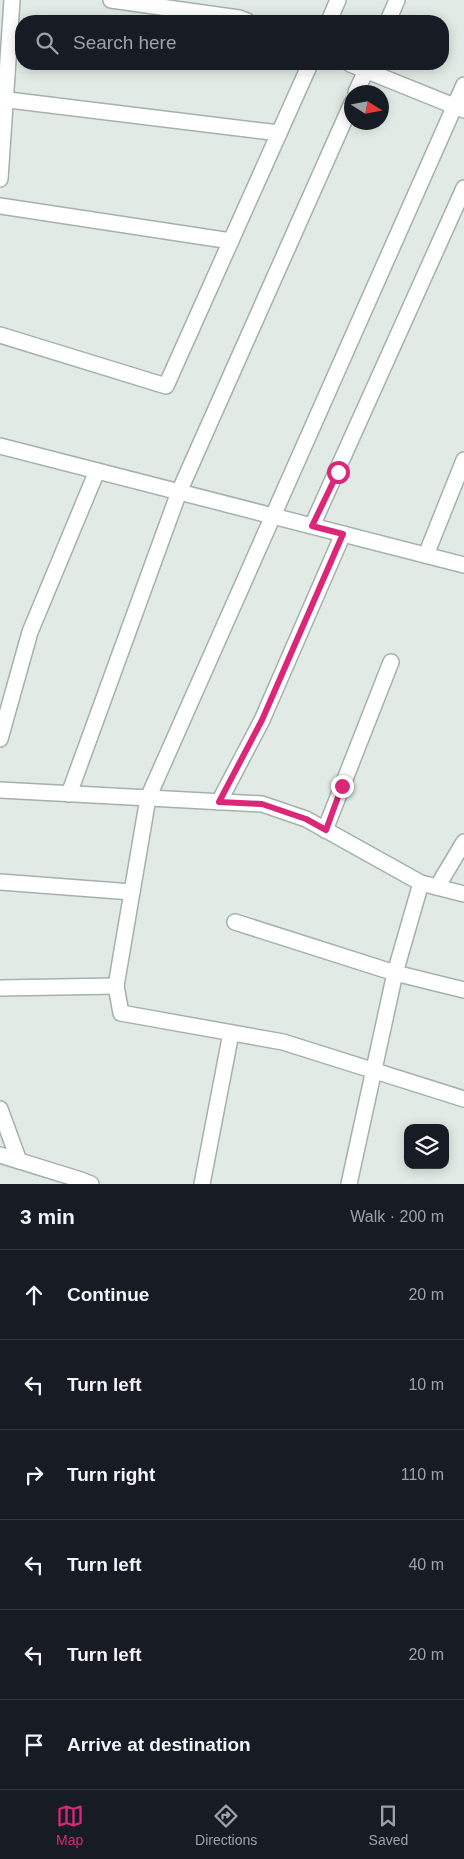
<!DOCTYPE html>
<html lang="en">
<head>
<meta charset="utf-8">
<style>
  body { margin:0; font-family:Arial,sans-serif; background:#20242c; color:#f1f3f6 }
  .controls { position:absolute; right:15px; bottom:15px; display:grid; overflow:hidden; border-radius:10px; box-shadow:0 2px 12px #0003 }
  .controls button { width:45px; height:45px; display:grid; place-items:center; padding:0; border:0; border-bottom:1px solid #363941; background:#171b24; color:#f1f3f6; font:25px sans-serif }
  .compass { position:absolute; left:344px; top:85px; width:45px; height:45px; border-radius:50%; background:#171b24; box-shadow:0 2px 12px #0003; rotate:101deg }
  .stop { position:absolute; width:15px; height:15px; margin:-11px; border:4px solid #db2777; border-radius:50%; background:#fff }
  .stop.end { background:#db2777; border-color:#fff; box-shadow:0 1px 5px #0008 }
  .list { margin:0; padding:0; list-style:none }
  h2 { display:flex; justify-content:space-between; align-items:center; height:65px; margin:0; padding:0 20px; font-size:21px }
  h2 small { font-size:16px; font-weight:400; color:#9ea1a6 }
  .list li { display:grid; grid-template-columns:32px 1fr auto; gap:15px; align-items:center; box-sizing:border-box; height:90px; padding:0 20px; border-top:1px solid #363941 }
  .list b { display:block; font-size:19px; white-space:nowrap }
  .list em { font-size:16px; font-style:normal; color:#9ea1a6 }
  .icon { flex:none; width:28px; height:28px; fill:none; stroke:currentColor; stroke-width:2; stroke-linecap:round; stroke-linejoin:round }
  .map { position:relative; flex:none; width:464px; height:1184px; overflow:hidden }
  .search { position:absolute; background:#171b24; box-shadow:0 2px 12px #0003; left:15px; right:15px; top:15px; height:55px; display:flex; align-items:center; gap:12px; box-sizing:border-box; padding:0 18px; border-radius:20px; color:#9ea1a6; font-size:19px }
  .sheet { height:605px; background:#171b24 }
  nav { display:flex; justify-content:space-around; align-items:center; box-sizing:border-box; height:70px; border-top:1px solid #363941; background:#171b24; font-size:14px; color:#9ea1a6 }
  nav a { display:grid; justify-items:center; gap:2px }
  nav .on { color:#db2777 }
  .map>svg:first-child { display:block }
  .lines { fill:none; stroke-linecap:round; stroke-linejoin:round }
  .minor-casing { stroke:#a4b1ac; stroke-width:18 }
  .tertiary-casing { stroke:#a4b1ac; stroke-width:18 }
  .minor { stroke:#fff; stroke-width:15 }
  .tertiary { stroke:#fff; stroke-width:15 }
  .route { stroke:#db2777; stroke-width:6 }
</style>
</head>
<body>
<div class="map">
<svg width="464" height="1184" viewBox="0 0 464 1184">
  <rect width="100%" height="100%" fill="#e1eae5"/>
  <g class="lines">
    <defs>
      <g id="minor">
        <polyline points="111,0 239,18 247,21"/>
        <polyline points="329,21 338,0"/>
        <polyline points="388,21 397,0"/>
        <polyline points="350,64 464,110"/>
        <polyline points="464,85 148,798 116,986 121,1013 283,1042 464,1099"/>
        <polyline points="356,92 369,64"/>
        <polyline points="0,99 279,133"/>
        <polyline points="0,206 231,241"/>
        <polyline points="0,335 166,386 310,64"/>
        <polyline points="0,446 464,565"/>
        <polyline points="312,526 464,188"/>
        <polyline points="426,555 464,460"/>
        <polyline points="0,739 30,632 97,471"/>
        <polyline points="69,794 179,492 352,103"/>
        <polyline points="219,802 262,720 343,534"/>
        <polyline points="325,830 391,662"/>
        <polyline points="0,882 132,892"/>
        <polyline points="235,922 395,973 464,990"/>
        <polyline points="0,988 116,986"/>
        <polyline points="0,1109 19,1161"/>
        <polyline points="0,1155 81,1180 91,1184"/>
        <polyline points="202,1184 231,1033"/>
        <polyline points="349,1184 395,973 421,883"/>
      </g>
      <g id="tertiary">
        <polyline points="0,179 12,0"/>
        <polyline points="0,790 262,804 306,819 421,883 464,894"/>
        <polyline points="437,887 464,842"/>
      </g>
    </defs>
    <use href="#minor" class="minor-casing"/>
    <use href="#tertiary" class="tertiary-casing"/>
    <use href="#minor" class="minor"/>
    <use href="#tertiary" class="tertiary"/>
  </g>
  <g class="lines">
    <polyline class="route" points="338,472 312,526 343,534 262,720 219,802 262,804 306,819 326,830 342,786"/>
  </g>
</svg>
<div class="controls">
<button><svg class="icon" aria-label="layers" viewBox="0 0 24 24"><path d="M12 4l9 5-9 5-9-5zM3 14l9 5 9-5"/></svg></button>
</div>
<svg class="compass" viewBox="-18 -18 36 36"><path d="M0-13l5 13h-10z" fill="#e53935"/><path d="M0 13l5-13h-10z" fill="#9ea1a6"/></svg>
<div class="stop" style="left:338px;top:472px"></div>
<div class="stop end" style="left:342px;top:786px"></div>
<div class="search"><svg class="icon" aria-label="search" viewBox="0 0 24 24"><circle cx="10" cy="10" r="6"/><path d="M15 15l6 6"/></svg>Search here</div>
</div>
<section class="sheet">
<h2>3 min<small>Walk · 200 m</small></h2>
<ul class="list">
<li><svg class="icon" aria-label="ahead" viewBox="0 0 24 24"><path d="M12 20V5M6 11l6-6 6 6"/></svg><div><b>Continue</b></div><em>20 m</em></li>
<li><svg class="icon" aria-label="left" viewBox="0 0 24 24"><path d="M17 20v-9H6M10 6l-5 5 5 5"/></svg><div><b>Turn left</b></div><em>10 m</em></li>
<li><svg class="icon" aria-label="right" viewBox="0 0 24 24"><path d="M7 20v-9h11M14 6l5 5-5 5"/></svg><div><b>Turn right</b></div><em>110 m</em></li>
<li><svg class="icon" aria-label="left" viewBox="0 0 24 24"><path d="M17 20v-9H6M10 6l-5 5 5 5"/></svg><div><b>Turn left</b></div><em>40 m</em></li>
<li><svg class="icon" aria-label="left" viewBox="0 0 24 24"><path d="M17 20v-9H6M10 6l-5 5 5 5"/></svg><div><b>Turn left</b></div><em>20 m</em></li>
<li><svg class="icon" aria-label="arrive" viewBox="0 0 24 24"><path d="M6 21V4h12l-3 4 3 4H6"/></svg><div><b>Arrive at destination</b></div></li>
</ul>
</section>
<nav>
<a class="on"><svg class="icon" aria-label="map" viewBox="0 0 24 24"><path d="M3 6l6-2 6 2 6-2v14l-6 2-6-2-6 2zM9 4v14M15 6v14"/></svg>Map</a>
<a><svg class="icon" aria-label="directions" viewBox="0 0 24 24"><path d="M12 3l9 9-9 9-9-9zM9 14v-3h6M13 9l2 2-2 2"/></svg>Directions</a>
<a><svg class="icon" aria-label="saved" viewBox="0 0 24 24"><path d="M7 4h10v16l-5-4-5 4z"/></svg>Saved</a>
</nav>
</body>
</html>
